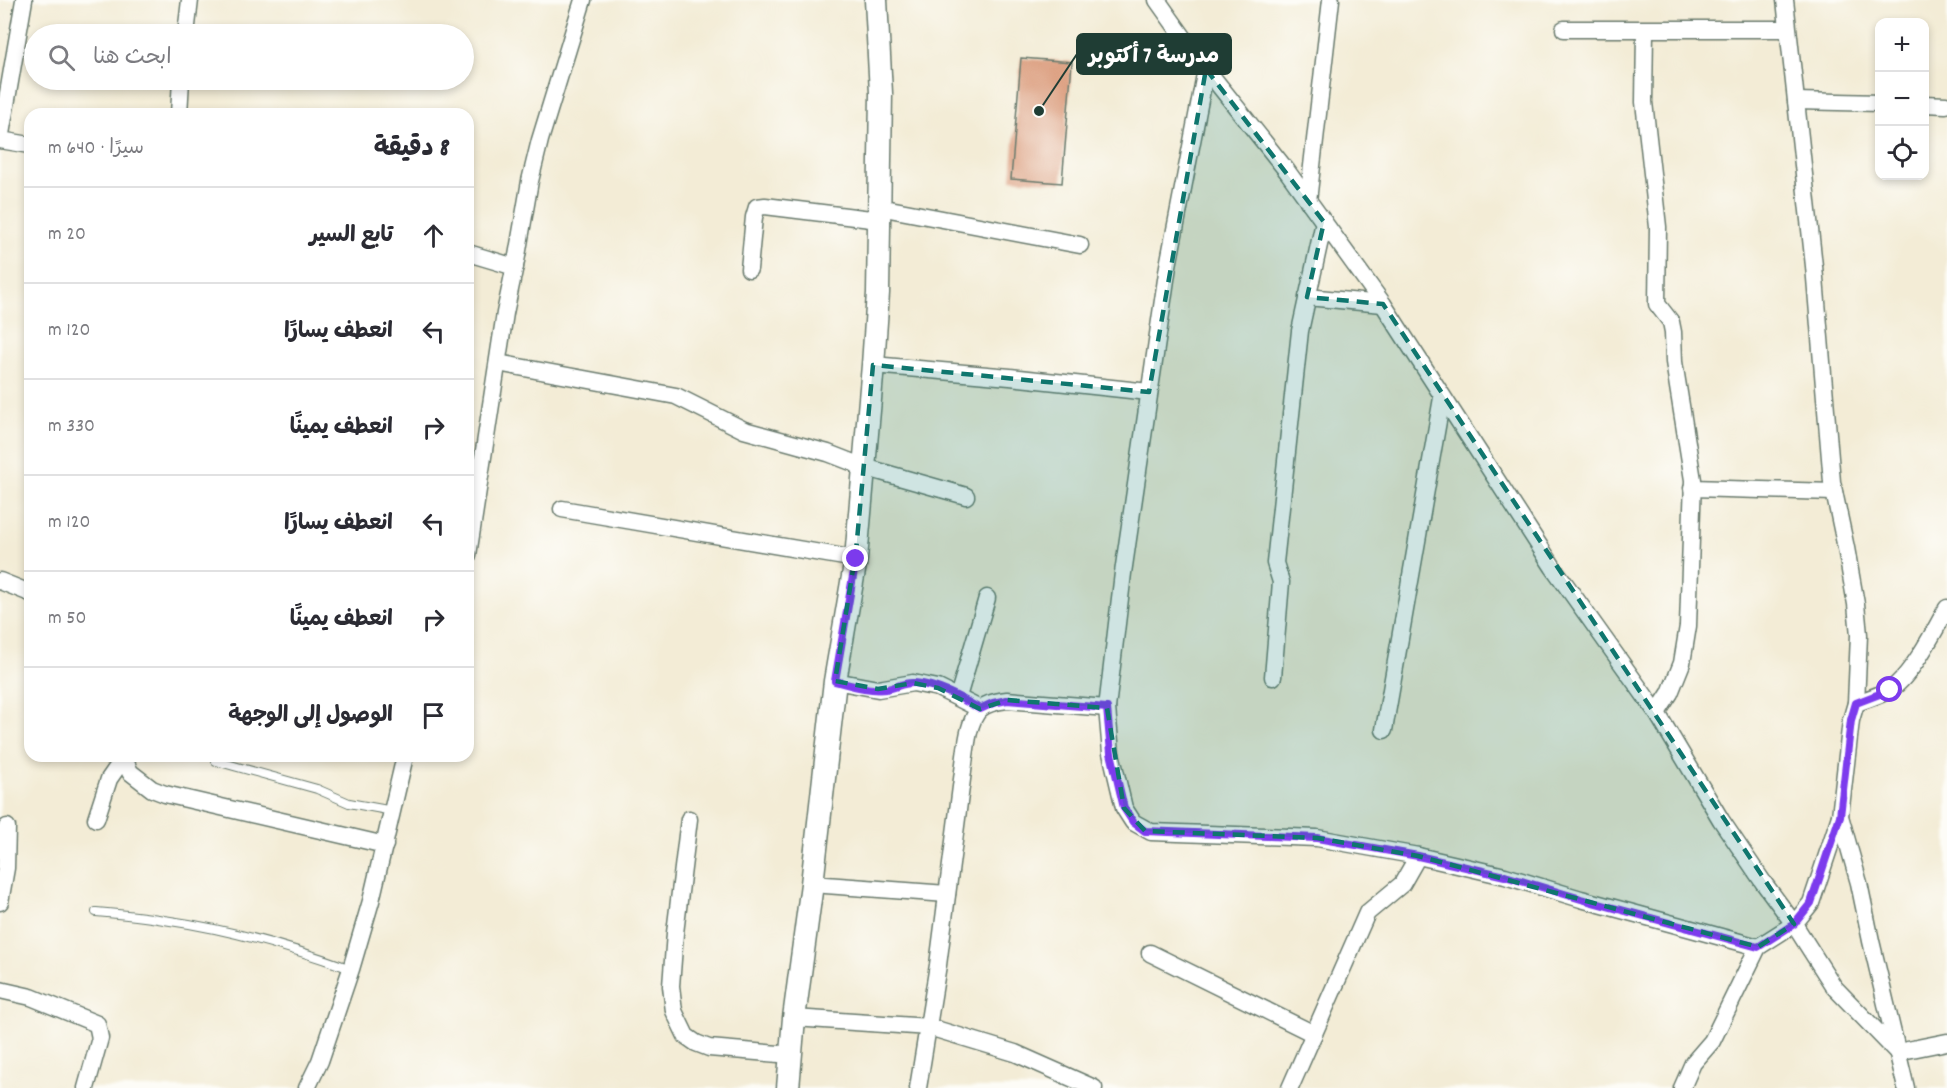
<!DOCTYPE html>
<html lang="ar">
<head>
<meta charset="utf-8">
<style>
  body { margin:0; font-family:Dekko,"Playpen Sans Arabic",sans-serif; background:#f2f2f3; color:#2b2b33; direction:rtl }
  .controls { position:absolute; right:18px; top:18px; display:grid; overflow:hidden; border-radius:12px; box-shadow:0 3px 9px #0003 }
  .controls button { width:54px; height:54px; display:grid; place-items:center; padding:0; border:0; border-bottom:2px solid #e1e1e2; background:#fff; color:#2b2b33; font:30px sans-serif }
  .stop { position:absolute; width:18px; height:18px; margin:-14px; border:4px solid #7c3aed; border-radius:50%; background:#fff }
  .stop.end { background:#7c3aed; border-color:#fff; box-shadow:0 2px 6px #0008 }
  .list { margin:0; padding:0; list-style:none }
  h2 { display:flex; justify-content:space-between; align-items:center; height:78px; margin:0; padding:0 24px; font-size:26px }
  h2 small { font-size:20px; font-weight:400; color:#7c7c81 }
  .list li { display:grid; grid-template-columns:39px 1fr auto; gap:18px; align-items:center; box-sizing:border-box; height:96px; padding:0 24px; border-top:2px solid #e1e1e2 }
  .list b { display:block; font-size:22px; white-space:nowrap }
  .list em { font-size:20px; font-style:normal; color:#7c7c81 }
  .icon { flex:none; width:33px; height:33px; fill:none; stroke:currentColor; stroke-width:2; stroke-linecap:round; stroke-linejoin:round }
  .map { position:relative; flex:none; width:1947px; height:1088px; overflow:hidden; direction:ltr }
  .search { position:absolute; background:#fff; box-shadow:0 3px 9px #0003; left:24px; top:24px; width:450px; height:66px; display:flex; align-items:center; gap:15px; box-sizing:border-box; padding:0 21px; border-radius:33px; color:#7c7c81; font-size:22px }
  .panel { position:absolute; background:#fff; box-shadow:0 3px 9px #0003; left:24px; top:108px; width:450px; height:654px; border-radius:18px; direction:rtl }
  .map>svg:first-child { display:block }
  .building { fill:#da9a79 }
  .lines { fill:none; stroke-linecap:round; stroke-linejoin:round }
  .lane-casing { stroke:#697a6d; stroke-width:10 }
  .street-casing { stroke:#697a6d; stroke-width:19 }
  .secondary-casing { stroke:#697a6d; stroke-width:25 }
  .lane { stroke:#fff; stroke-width:8 }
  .street { stroke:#fff; stroke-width:16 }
  .secondary { stroke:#fff; stroke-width:22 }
  .route { stroke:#7c3aed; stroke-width:8 }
  .marked { fill:#0f766e; fill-opacity:0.2; stroke:#0f766e; stroke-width:4.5; stroke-dasharray:12 8; stroke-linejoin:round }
  .leader { fill:none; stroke:#1f3d34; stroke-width:2 }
  .callout-dot { fill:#1f3d34; stroke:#fdfcf7; stroke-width:2 }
  .callout { fill:#1f3d34; stroke:#1f3d34; stroke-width:2 }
  .callout-label { font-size:22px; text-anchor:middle; font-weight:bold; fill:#fff }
</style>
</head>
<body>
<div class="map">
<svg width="1947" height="1088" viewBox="0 0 1947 1088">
  <rect width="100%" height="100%" fill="#fdfcf7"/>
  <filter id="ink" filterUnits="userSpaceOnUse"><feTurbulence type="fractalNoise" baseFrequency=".0167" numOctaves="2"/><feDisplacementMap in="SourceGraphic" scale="12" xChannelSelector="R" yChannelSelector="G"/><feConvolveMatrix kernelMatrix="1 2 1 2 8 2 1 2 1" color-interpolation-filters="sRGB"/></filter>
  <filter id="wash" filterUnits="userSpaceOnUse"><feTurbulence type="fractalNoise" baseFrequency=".008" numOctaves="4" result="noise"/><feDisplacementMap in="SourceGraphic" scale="24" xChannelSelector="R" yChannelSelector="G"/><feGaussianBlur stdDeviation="1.35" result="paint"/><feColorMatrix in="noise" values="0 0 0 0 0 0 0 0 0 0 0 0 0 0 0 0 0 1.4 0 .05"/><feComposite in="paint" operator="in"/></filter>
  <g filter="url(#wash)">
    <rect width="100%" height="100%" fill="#f3ecd6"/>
    <g id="blocks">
      <polygon class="building" points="1021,58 1072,62 1062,183 1011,179"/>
    </g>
  </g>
  <g filter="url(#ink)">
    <use href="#blocks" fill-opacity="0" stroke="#697a6d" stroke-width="1.5"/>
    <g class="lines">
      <defs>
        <g id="lane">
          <polyline points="216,761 317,789 349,803 393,811"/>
          <path d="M96 912C119 914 142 916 164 920 228 929 291 947 351 969"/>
        </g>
        <g id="street">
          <polyline points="1157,0 1206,69 1287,171 1383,304 1553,567 1657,713 1721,820 1763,882 1794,924 1834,987 1897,1052 1947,1042"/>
          <polyline points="1785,0 1814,266 1832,482 1846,548 1856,604 1859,635 1856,703 1851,720 1840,816 1859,883 1871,941 1906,1088"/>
          <polyline points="1564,29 1787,29"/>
          <polyline points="1645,30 1644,102 1658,227 1657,304 1671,322 1673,332 1674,362 1693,480 1688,626 1682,663 1670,693 1657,713"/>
          <polyline points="186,34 190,0"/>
          <polyline points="1206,69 1168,266 1123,573 1107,708 1111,753 1124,808 1133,822 1151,832 1317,838 1418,856 1505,876 1581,899 1758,947"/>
          <polyline points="1796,101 1880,103"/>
          <polyline points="1924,104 1946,105"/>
          <polyline points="179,114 181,80"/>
          <polyline points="0,140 24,0"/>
          <polyline points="0,140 30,145"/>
          <polyline points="1308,201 1331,0"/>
          <polyline points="879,207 1080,245"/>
          <polyline points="468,253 515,267"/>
          <polyline points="749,269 754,217 757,207 765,206 879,220"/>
          <polyline points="1307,297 1383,304"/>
          <polyline points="498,363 676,396 744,430 828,453 864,467 966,496"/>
          <polyline points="873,365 1010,377 1149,392"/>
          <polyline points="1692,488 1834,492"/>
          <polyline points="562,509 856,559"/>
          <polyline points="468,555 505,313 517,256 530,181 540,140 583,0"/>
          <polyline points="0,581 30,593"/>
          <polyline points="1273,677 1281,582 1275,563 1300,331 1324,222"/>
          <polyline points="835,681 878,689 913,683 938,688 980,709"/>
          <polyline points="958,697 987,598"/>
          <path d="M1856 703C1868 699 1881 695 1891 689 1912 675 1935 630 1947 608"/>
          <polyline points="1384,730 1442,398"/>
          <polyline points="124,758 130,772 152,789 165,794 385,845"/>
          <polyline points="96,819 109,779 125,756"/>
          <polyline points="689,819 675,933 671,986 674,1011 686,1036 696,1043 709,1048 791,1055"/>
          <polyline points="812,884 947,894"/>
          <polyline points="0,902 6,868 7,827"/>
          <polyline points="1150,953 1314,1034"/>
          <polyline points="0,990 31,997 97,1024 100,1038 86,1088"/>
          <polyline points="794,1018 929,1027 1015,1053 1094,1088"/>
          <polyline points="307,1088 320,1061 351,969 371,901 405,756"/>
          <path d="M918 1088 938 965 965 756C967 742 969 721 979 710 986 703 998 701 1007 700L1107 708"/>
          <polyline points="1290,1088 1367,913 1402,884 1418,856"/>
          <polyline points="1682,1088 1693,1063 1712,1041 1758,947 1794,924 1811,903 1840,816"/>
        </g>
        <polyline id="secondary" points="788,1088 794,1018 812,884 835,681 856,559 873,365 878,293 881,93 876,0"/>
      </defs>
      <use href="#lane" class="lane-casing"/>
      <use href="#street" class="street-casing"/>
      <use href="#secondary" class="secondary-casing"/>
      <use href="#lane" class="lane"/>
      <use href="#street" class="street"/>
      <use href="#secondary" class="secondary"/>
    </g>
  </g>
  <g class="lines" filter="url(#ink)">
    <path class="route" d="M856 559 835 681C851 685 869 691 886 689 896 688 903 682 914 683 938 685 959 697 980 709L993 703 1007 700 1107 708 1111 753 1124 808 1133 822 1145 831 1317 838 1418 856 1505 876 1581 899 1758 947 1794 924 1811 903 1840 816 1851 720 1856 703 1890 690"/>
  </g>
  <path class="marked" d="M1206 69 1324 222 1307 297 1383 304 1794 924 1758 947 1418 856 1317 838 1145 831 1124 808 1107 708 1007 700 980 709 938 688 913 683 878 689 835 681 856 551 873 365 1149 392Z"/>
  <path class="leader" d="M1039 111L1077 54"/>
  <circle class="callout-dot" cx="1039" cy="111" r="6"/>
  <rect class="callout" x="1077" y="34" width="154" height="40" rx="6"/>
  <g class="callout-label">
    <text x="1154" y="62">مدرسة 7 أكتوبر</text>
  </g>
</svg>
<div class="controls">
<button>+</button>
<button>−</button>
<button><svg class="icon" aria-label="locate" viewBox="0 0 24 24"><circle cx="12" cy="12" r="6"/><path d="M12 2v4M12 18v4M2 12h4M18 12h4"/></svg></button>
</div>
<div class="stop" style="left:1890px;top:690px"></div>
<div class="stop end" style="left:856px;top:559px"></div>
<div class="search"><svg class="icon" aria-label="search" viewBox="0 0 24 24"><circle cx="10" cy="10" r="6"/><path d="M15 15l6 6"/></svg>ابحث هنا</div>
<section class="panel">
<h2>8 دقيقة<small>سيرًا · 640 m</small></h2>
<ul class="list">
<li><svg class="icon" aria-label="ahead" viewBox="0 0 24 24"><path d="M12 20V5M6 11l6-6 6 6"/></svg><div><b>تابع السير</b></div><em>20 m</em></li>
<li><svg class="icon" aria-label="left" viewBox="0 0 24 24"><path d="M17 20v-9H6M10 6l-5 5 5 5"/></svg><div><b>انعطف يسارًا</b></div><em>120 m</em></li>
<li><svg class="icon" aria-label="right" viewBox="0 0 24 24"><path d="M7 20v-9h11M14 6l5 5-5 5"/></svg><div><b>انعطف يمينًا</b></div><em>330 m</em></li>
<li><svg class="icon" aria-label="left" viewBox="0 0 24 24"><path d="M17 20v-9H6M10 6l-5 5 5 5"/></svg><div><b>انعطف يسارًا</b></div><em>120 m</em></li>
<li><svg class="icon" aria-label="right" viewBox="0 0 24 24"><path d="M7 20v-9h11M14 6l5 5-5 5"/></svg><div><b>انعطف يمينًا</b></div><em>50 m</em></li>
<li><svg class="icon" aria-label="arrive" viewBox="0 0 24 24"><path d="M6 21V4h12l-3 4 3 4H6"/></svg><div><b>الوصول إلى الوجهة</b></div></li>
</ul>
</section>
</div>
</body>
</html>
